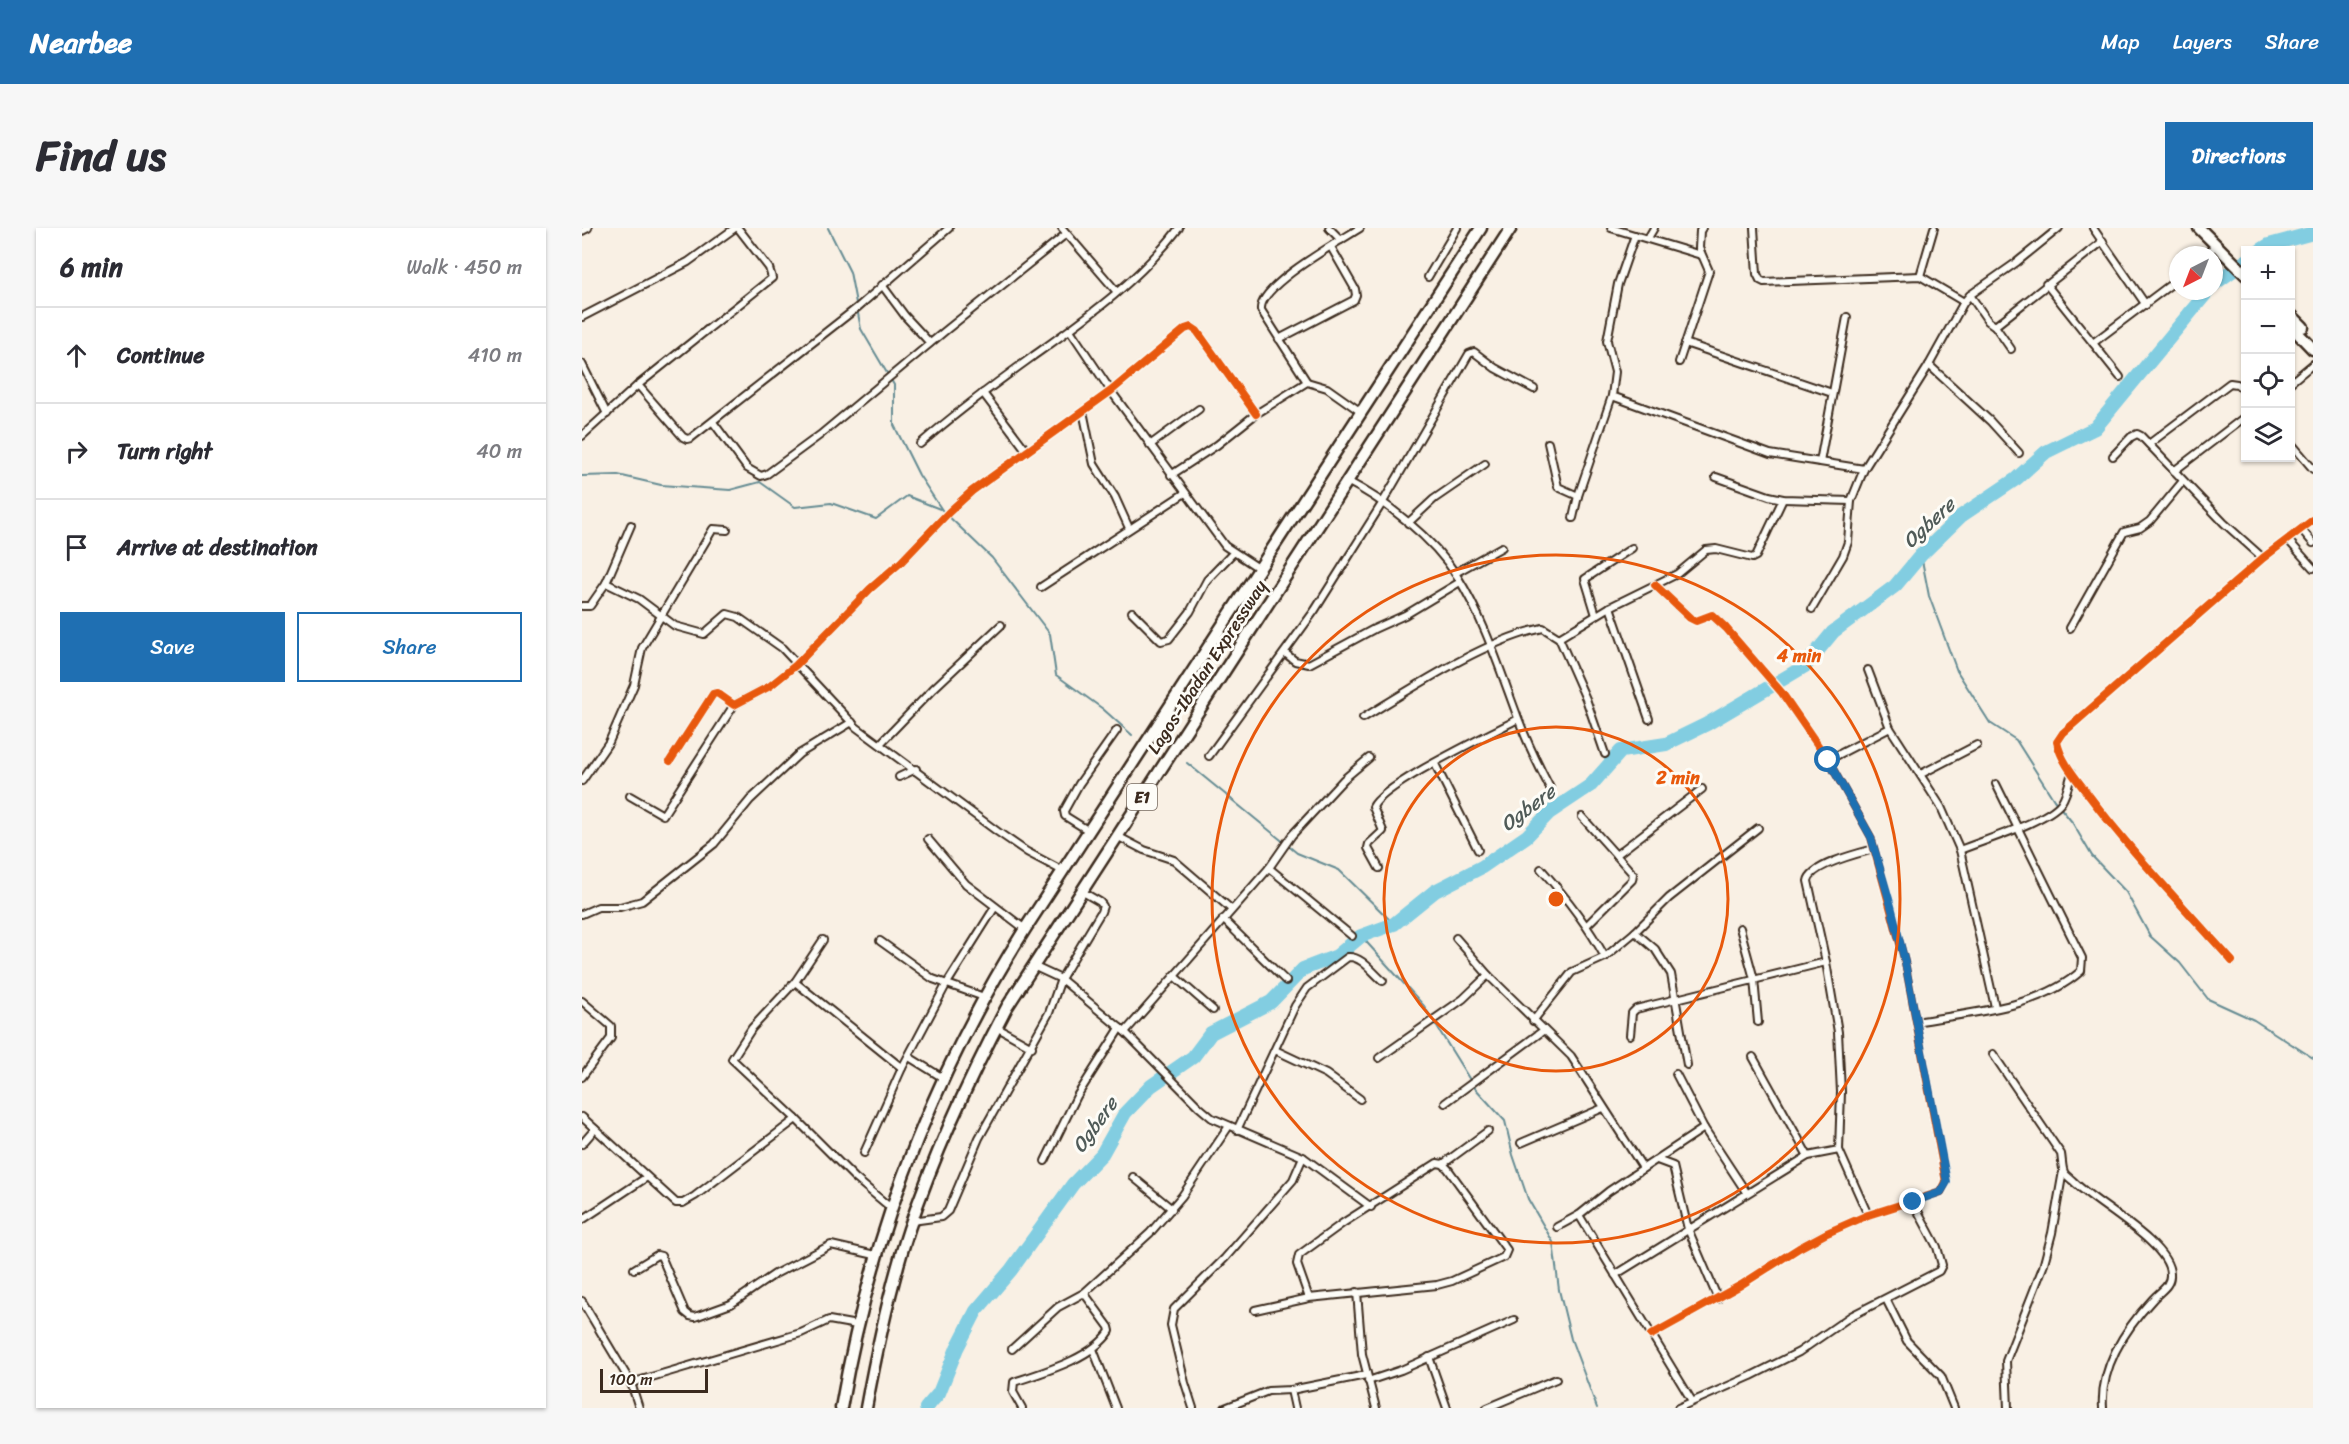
<!DOCTYPE html>
<html lang="en">
<head>
<meta charset="utf-8">
<style>
  body { margin:0; font-family:Sriracha,sans-serif; background:#f7f7f7; color:#2b2b33 }
  .controls { position:absolute; right:18px; top:18px; display:grid; overflow:hidden; border-radius:0px; box-shadow:0 2px 4px #0004 }
  .controls button { width:54px; height:54px; display:grid; place-items:center; padding:0; border:0; border-bottom:2px solid #e1e1e2; background:#fff; color:#2b2b33; font:30px sans-serif }
  .compass { position:absolute; left:1587px; top:18px; width:54px; height:54px; border-radius:50%; background:#fff; box-shadow:0 2px 4px #0004; rotate:222deg }
  .scale { position:absolute; left:18px; bottom:15px; width:108px; box-sizing:border-box; padding-left:6px; border:3px solid #3b2a1e; border-top:0; font-size:16px; line-height:21px; white-space:nowrap; color:#3b2a1e; -webkit-text-stroke:4px #fdfcf7; paint-order:stroke }
  .stop { position:absolute; width:18px; height:18px; margin:-14px; border:4px solid #1f6fb2; border-radius:50%; background:#fff }
  .stop.end { background:#1f6fb2; border-color:#fff; box-shadow:0 2px 6px #0008 }
  .list { margin:0; padding:0; list-style:none }
  h2 { display:flex; justify-content:space-between; align-items:center; height:78px; margin:0; padding:0 24px; font-size:26px }
  h2 small { font-size:20px; font-weight:400; color:#7c7c81 }
  .list li { display:grid; grid-template-columns:39px 1fr auto; gap:18px; align-items:center; box-sizing:border-box; height:96px; padding:0 24px; border-top:2px solid #e1e1e2 }
  .list b { display:block; font-size:22px; white-space:nowrap }
  .list em { font-size:20px; font-style:normal; color:#7c7c81 }
  .actions { display:flex; gap:12px; padding:18px 24px }
  .actions a { flex:1; padding:14px 0; border:2px solid #1f6fb2; border-radius:0px; text-align:center; font-size:21px; color:#1f6fb2 }
  .actions .main { background:#1f6fb2; color:#fff }
  .icon { flex:none; width:33px; height:33px; fill:none; stroke:currentColor; stroke-width:2; stroke-linecap:round; stroke-linejoin:round }
  .map { position:relative; flex:none; width:1731px; height:1180px; overflow:hidden; border-radius:0px }
  header { display:flex; align-items:center; gap:36px; box-sizing:border-box; height:84px; padding:0 30px; background:#1f6fb2; color:#fff }
  header strong { font-size:28px }
  nav { display:flex; gap:33px; margin-inline-start:auto; font-size:21px }
  .intro { display:flex; align-items:center; justify-content:space-between; box-sizing:border-box; height:144px; padding:0 36px }
  h1 { margin:0; font-size:42px }
  .button { padding:15px 27px; border-radius:0px; background:#1f6fb2; color:#fff; font-size:21px; font-weight:700 }
  main { display:flex; gap:36px; padding:0 36px }
  aside { flex:1; background:#fff; border-radius:0px; box-shadow:0 2px 4px #0004 }
  .map>svg:first-child { display:block }
  .lines { fill:none; stroke-linecap:round; stroke-linejoin:round }
  .stream { stroke:#668c93; stroke-width:2 }
  .river { stroke:#82cde1; stroke-width:14 }
  .minor-casing { stroke:#3b2a1e; stroke-width:10 }
  .trunk-casing { stroke:#3b2a1e; stroke-width:15 }
  .motorway-casing { stroke:#3b2a1e; stroke-width:15 }
  .minor { stroke:#fdfcf7; stroke-width:6 }
  .trunk { stroke:#fdfcf7; stroke-width:10 }
  .motorway { stroke:#fdfcf7; stroke-width:10 }
  .cycleway-casing { stroke:#fdfcf7; stroke-width:11 }
  .cycleway { stroke:#e8590c; stroke-width:8 }
  .route { stroke:#1f6fb2; stroke-width:8 }
  .ring { fill:none; stroke:#e8590c; stroke-width:3 }
  .labels { text-anchor:middle; dominant-baseline:central; stroke-width:6; stroke-linejoin:round; paint-order:stroke }
  .shield { fill:#fdfcf7; stroke:#75695f; stroke-width:1.5 }
  .shield-label { font-size:16px; font-weight:bold; fill:#3b2a1e }
  .street-label { font-size:18px; fill:#3b2a1e; stroke:#fdfcf7 }
  .water-label { font-size:20px; font-style:italic; fill:#505b58; stroke:#fdfcf7 }
  .centre { fill:#e8590c; stroke:#fdfcf7; stroke-width:3 }
  .ring-label { font-size:18px; text-anchor:middle; font-weight:bold; fill:#e8590c; stroke:#fdfcf7; stroke-width:6; stroke-linejoin:round; paint-order:stroke }
</style>
</head>
<body>
<header>
<strong>Nearbee</strong>
<nav><a>Map</a><a>Layers</a><a>Share</a></nav>
</header>
<div class="intro"><h1>Find us</h1><a class="button">Directions</a></div>
<main>
<aside>
<h2>6 min<small>Walk · 450 m</small></h2>
<ul class="list">
<li><svg class="icon" aria-label="ahead" viewBox="0 0 24 24"><path d="M12 20V5M6 11l6-6 6 6"/></svg><div><b>Continue</b></div><em>410 m</em></li>
<li><svg class="icon" aria-label="right" viewBox="0 0 24 24"><path d="M7 20v-9h11M14 6l5 5-5 5"/></svg><div><b>Turn right</b></div><em>40 m</em></li>
<li><svg class="icon" aria-label="arrive" viewBox="0 0 24 24"><path d="M6 21V4h12l-3 4 3 4H6"/></svg><div><b>Arrive at destination</b></div></li>
</ul>
<div class="actions"><a class="main">Save</a><a>Share</a></div>
</aside>
<div class="map">
<svg width="1731" height="1180" viewBox="0 0 1731 1180">
  <rect width="100%" height="100%" fill="#f9f0e4"/>
  <filter id="ink" filterUnits="userSpaceOnUse"><feTurbulence type="fractalNoise" baseFrequency=".0167" numOctaves="2"/><feDisplacementMap in="SourceGraphic" scale="12" xChannelSelector="R" yChannelSelector="G"/><feConvolveMatrix kernelMatrix="1 2 1 2 8 2 1 2 1" color-interpolation-filters="sRGB"/></filter>
  <g filter="url(#ink)">
    <g class="lines">
      <g class="stream">
        <polyline points="246,0 268,44 279,101 312,157 312,197 337,247 360,282 410,330 468,406 474,447 521,481 550,507"/>
        <polyline points="0,248 36,247 79,257 148,262 178,254 213,279 249,275 294,291 325,268 358,281"/>
        <polyline points="1339,327 1347,368 1375,443 1408,495 1434,512 1472,572 1490,594 1510,628 1544,664 1568,708 1598,735 1626,771 1672,792 1731,830"/>
        <polyline points="605,535 715,625 757,642 812,696"/>
        <polyline points="779,708 842,778 893,860 923,893 931,927 946,971 971,1014 977,1062 989,1111 1015,1180"/>
      </g>
      <g class="river">
        <polyline points="1679,22 1687,17 1731,5"/>
        <polyline points="1632,56 1664,33"/>
        <polyline points="344,1180 357,1165 375,1120 394,1083 429,1042 491,956 520,926 543,885 569,858 611,829 629,805 689,774 721,741 755,728 779,708 812,696 853,663 900,639 945,608 967,585 1009,557 1039,523 1084,516 1125,496 1223,438 1251,404 1313,358 1339,327 1379,288 1434,251 1464,224 1513,200 1626,63"/>
      </g>
      <defs>
        <g id="minor">
          <polyline points="480,0 535,64"/>
          <polyline points="747,0 759,12"/>
          <polyline points="1029,0 1119,27"/>
          <polyline points="1172,0 1175,46 1178,52 1182,54 1338,48 1382,74"/>
          <polyline points="1511,0 1564,77"/>
          <polyline points="0,3 6,0"/>
          <polyline points="1066,10 1072,0"/>
          <polyline points="1623,27 1634,17"/>
          <polyline points="1338,48 1352,0"/>
          <polyline points="846,49 875,0"/>
          <polyline points="1464,56 1538,149"/>
          <polyline points="300,57 323,88 348,115"/>
          <polyline points="1388,67 1406,93 1413,98 1521,13"/>
          <polyline points="0,89 106,34 153,0"/>
          <polyline points="1413,98 1429,121"/>
          <polyline points="488,102 529,163 643,318 678,341"/>
          <polyline points="697,111 772,72 774,67 773,61 749,19"/>
          <polyline points="1103,115 1250,165"/>
          <polyline points="1511,115 1596,51"/>
          <polyline points="1097,134 1127,43 1117,20 1118,3 1120,0"/>
          <polyline points="0,136 25,186"/>
          <polyline points="1347,137 1408,193 1437,225"/>
          <path d="M725 154 679 82C676 58 758 13 778 0"/>
          <polyline points="1708,155 1731,136"/>
          <polyline points="56,157 101,209 105,211 109,210 276,79 367,0"/>
          <polyline points="401,165 444,222"/>
          <polyline points="1030,168 1188,226 1282,241"/>
          <polyline points="501,183 512,236 533,269 547,300"/>
          <polyline points="131,194 165,240 179,248 185,246 238,207 363,103 484,6"/>
          <polyline points="0,208 56,157 190,50 187,40 156,0"/>
          <polyline points="1708,214 1731,241"/>
          <polyline points="966,215 976,259 996,268"/>
          <path d="M338 216C374 185 411 157 450 129 504 90 556 54 597 0"/>
          <polyline points="1567,216 1648,155 1655,156 1664,164"/>
          <polyline points="568,217 617,181"/>
          <polyline points="1531,228 1549,209 1555,206 1559,208 1642,295 1681,330"/>
          <polyline points="1238,234 1265,89"/>
          <polyline points="1592,243 1664,188"/>
          <polyline points="589,247 635,217 674,186 725,154 745,160 779,184"/>
          <polyline points="1134,249 1187,268 1201,271 1269,273"/>
          <path d="M765 253C804 273 851 310 875 348 902 391 918 442 936 490 945 514 956 537 968 560"/>
          <polyline points="991,290 996,268 1030,168 1033,144 1025,113 1036,56 1053,7"/>
          <polyline points="826,295 852,271 903,236"/>
          <polyline points="1720,302 1731,315"/>
          <polyline points="1706,312 1731,340"/>
          <polyline points="873,345 920,319"/>
          <polyline points="24,355 49,297"/>
          <polyline points="459,359 603,265"/>
          <polyline points="0,378 8,378 24,355 57,371 93,398 122,406 145,386 156,389 200,420 274,499 416,604 445,624 481,643"/>
          <polyline points="1028,379 1067,491"/>
          <polyline points="1230,381 1261,328 1266,314 1269,273 1282,241 1347,137 1382,74 1388,67 1435,34 1477,0"/>
          <polyline points="550,384 579,413 587,411 608,384 625,352 651,325"/>
          <polyline points="1014,387 1003,351 1050,320"/>
          <polyline points="1488,400 1542,304 1558,300 1568,293 1601,253"/>
          <polyline points="977,410 1028,379 1095,346 1124,322 1134,321 1170,330 1174,328 1201,271"/>
          <polyline points="703,425 713,433 727,436 792,401 823,387 878,354"/>
          <polyline points="1286,442 1308,500 1359,579 1378,622 1413,779"/>
          <path d="M781 490C832 459 903 412 961 400L977 410 1004 471 1023 526"/>
          <polyline points="298,516 351,461 419,397"/>
          <polyline points="627,528 733,382 801,274 887,126 892,124 913,140 952,161"/>
          <polyline points="1246,532 1308,500"/>
          <polyline points="88,533 131,466 135,465 152,477 188,458 214,437 288,361 319,334 367,284 390,263 529,163 603,101 609,99 615,103 674,186"/>
          <polyline points="853,536 896,622"/>
          <polyline points="1339,546 1395,517"/>
          <polyline points="317,549 334,541"/>
          <polyline points="0,553 27,514 52,457 60,420 131,301 145,302"/>
          <polyline points="48,568 81,587 152,477"/>
          <polyline points="1000,589 1051,646 1050,652 1005,697"/>
          <polyline points="507,603 483,588 482,583 497,556 535,502"/>
          <polyline points="535,608 562,622 592,632 649,681"/>
          <polyline points="346,611 384,656 443,701"/>
          <path d="M1378 622C1402 612 1464 594 1479 575 1485 566 1487 555 1490 544"/>
          <polyline points="1034,627 1120,561"/>
          <polyline points="687,640 770,708"/>
          <path d="M797 640 786 620 787 616 801 603 791 579C801 556 909 506 936 491"/>
          <path d="M959 641C984 669 1005 696 1023 729"/>
          <polyline points="0,686 16,679 38,679 60,673 132,616 168,572 217,526 270,494"/>
          <polyline points="641,691 704,753"/>
          <polyline points="1158,700 1172,751 1176,794"/>
          <polyline points="1053,704 1073,721 1089,746 1105,837"/>
          <polyline points="874,710 906,747 989,828 1061,940"/>
          <polyline points="241,712 213,754 170,800 150,831 214,891 273,950 309,980"/>
          <polyline points="298,713 351,751 402,769"/>
          <path d="M1650 733C1601 678 1549 624 1505 565 1493 549 1479 533 1475 514L1481 505 1681 330 1731 292"/>
          <polyline points="451,738 479,751 543,804 617,879 630,890 721,929 789,979"/>
          <polyline points="592,748 631,782"/>
          <polyline points="213,754 320,840"/>
          <polyline points="0,773 29,798 29,810 0,849"/>
          <polyline points="951,793 990,744 1023,729 1053,704 1087,670 1176,600"/>
          <path d="M1334 794C1389 784 1456 781 1499 743L1500 730 1414 556"/>
          <polyline points="414,799 450,819"/>
          <polyline points="543,804 687,640 710,607 762,551 787,530"/>
          <polyline points="1048,807 1050,785 1054,781 1244,734"/>
          <polyline points="693,822 744,846 778,871"/>
          <path d="M1411 826 1479 926C1480 931 1480 940 1482 944 1483 947 1489 951 1491 953 1513 976 1588 1015 1588 1046 1589 1058 1578 1063 1571 1071 1544 1100 1518 1139 1521 1180"/>
          <polyline points="327,829 361,850"/>
          <polyline points="1171,829 1226,928"/>
          <polyline points="797,830 881,771 906,747"/>
          <polyline points="1094,846 1122,900 1164,964"/>
          <polyline points="863,875 962,802"/>
          <polyline points="0,889 94,975 101,975 113,968 214,891"/>
          <path d="M655 902 713 778 725 760 766 729C780 728 791 745 801 753"/>
          <polyline points="939,915 1021,880"/>
          <polyline points="0,916 13,901"/>
          <polyline points="282,925 320,840 364,757 413,679"/>
          <polyline points="1075,932 1091,938 1106,1001 1136,1071"/>
          <polyline points="463,933 495,868 538,800"/>
          <polyline points="861,936 906,903"/>
          <polyline points="551,949 590,981"/>
          <polyline points="997,987 1110,1173"/>
          <path d="M1286 987 1257 922 1259 864 1256 804 1244 734 1226 653C1228 637 1277 625 1292 621"/>
          <polyline points="0,992 65,949"/>
          <polyline points="330,993 359,989 366,983 397,910 467,785 479,751 519,684 521,678 518,674 499,663"/>
          <polyline points="975,999 997,987 1027,963 1122,900"/>
          <polyline points="52,1041 75,1027 79,1028 103,1084 108,1088 113,1089 149,1076 193,1046 249,1017 293,1027"/>
          <polyline points="1033,1047 1226,928 1257,922"/>
          <polyline points="775,1064 780,1126 794,1180"/>
          <polyline points="1304,1071 1325,1113 1359,1148 1372,1180"/>
          <polyline points="0,1073 49,1155 57,1180"/>
          <polyline points="673,1082 727,1070 855,1057 870,1053 922,1029 925,1022 866,941 861,936 855,935 761,995 717,1027 715,1036 727,1070"/>
          <polyline points="1069,1107 1159,1057 1217,1020 1245,1005 1286,987 1359,964 1364,954 1323,734 1289,609 1246,532 1200,465 1144,400 1130,387 1114,393 1108,390 1073,357"/>
          <polyline points="430,1121 476,1079 502,1065 568,1005 600,968 647,898"/>
          <polyline points="511,1121 534,1180"/>
          <polyline points="847,1129 865,1180"/>
          <polyline points="786,1153 819,1142 932,1092"/>
          <polyline points="49,1155 219,1105 247,1092 275,1097"/>
          <polyline points="709,1162 713,1180"/>
          <path d="M440 1180 431 1164 432 1154C462 1144 511 1130 528 1103L527 1099 502 1065"/>
          <polyline points="611,1180 603,1155 589,1097 592,1081 643,1030 711,952 721,929"/>
          <polyline points="643,1180 686,1163 709,1162 784,1147"/>
          <polyline points="905,1180 974,1151"/>
          <polyline points="1096,1180 1169,1148 1217,1124 1269,1088 1357,1043 1360,1037 1355,1019 1331,974"/>
          <polyline points="1426,1180 1424,1133 1461,1039 1470,1005 1481,943"/>
        </g>
        <g id="trunk">
          <polyline points="1617,0 1664,47"/>
          <polyline points="1708,86 1721,99"/>
          <polyline points="1708,97 1731,121"/>
        </g>
        <g id="motorway">
          <path d="M259 1180C289 1007 349 850 443 701L899 0"/>
          <path d="M284 1180C295 1120 308 1059 327 1001 353 924 387 851 425 779L929 0"/>
        </g>
      </defs>
      <use href="#minor" class="minor-casing"/>
      <use href="#trunk" class="trunk-casing"/>
      <use href="#motorway" class="motorway-casing"/>
      <use href="#minor" class="minor"/>
      <use href="#trunk" class="trunk"/>
      <use href="#motorway" class="motorway"/>
      <defs>
        <g id="cycleway">
          <polyline points="88,533 131,466 135,465 152,477 188,458 214,437 288,361 319,334 367,284 390,263 529,163 603,101 609,99 615,103 674,186"/>
          <path d="M1650 733C1601 678 1549 624 1505 565 1493 549 1479 533 1475 514L1481 505 1681 330 1731 292"/>
          <polyline points="1069,1107 1159,1057 1217,1020 1245,1005 1286,987 1359,964 1364,954 1323,734 1289,609 1246,532 1200,465 1144,400 1130,387 1114,393 1108,390 1073,357"/>
        </g>
      </defs>
      <use href="#cycleway" class="cycleway-casing"/>
      <use href="#cycleway" class="cycleway"/>
    </g>
  </g>
  <g class="lines" filter="url(#ink)">
    <polyline class="route" points="1246,532 1289,609 1309,678 1323,734 1365,954 1359,964 1331,974"/>
  </g>
  <g class="ring">
    <circle cx="974" cy="671" r="172"/>
    <circle cx="974" cy="671" r="344"/>
  </g>
  <g class="labels">
    <rect class="shield" x="545" y="556" width="30" height="26" rx="4.5"/>
    <g class="shield-label">
      <text x="560" y="569">E1</text>
    </g>
    <g class="street-label">
      <text transform="translate(625 439) rotate(-57)">Lagos-Ibadan Expressway</text>
    </g>
    <g class="water-label">
      <text transform="translate(1347 295) rotate(-43)">Ogbere</text>
      <text transform="translate(946 580) rotate(-37)">Ogbere</text>
      <text transform="translate(513 897) rotate(-54)">Ogbere</text>
    </g>
  </g>
  <circle cx="974" cy="671" r="9" class="centre"/>
  <g class="ring-label">
    <text x="1217" y="434">4 min</text>
    <text x="1096" y="556">2 min</text>
  </g>
</svg>
<div class="controls">
<button>+</button>
<button>−</button>
<button><svg class="icon" aria-label="locate" viewBox="0 0 24 24"><circle cx="12" cy="12" r="6"/><path d="M12 2v4M12 18v4M2 12h4M18 12h4"/></svg></button>
<button><svg class="icon" aria-label="layers" viewBox="0 0 24 24"><path d="M12 4l9 5-9 5-9-5zM3 14l9 5 9-5"/></svg></button>
</div>
<svg class="compass" viewBox="-18 -18 36 36"><path d="M0-13l5 13h-10z" fill="#e53935"/><path d="M0 13l5-13h-10z" fill="#7c7c81"/></svg>
<div class="scale">100 m</div>
<div class="stop" style="left:1246px;top:532px"></div>
<div class="stop end" style="left:1331px;top:974px"></div>
</div>
</main>
</body>
</html>
